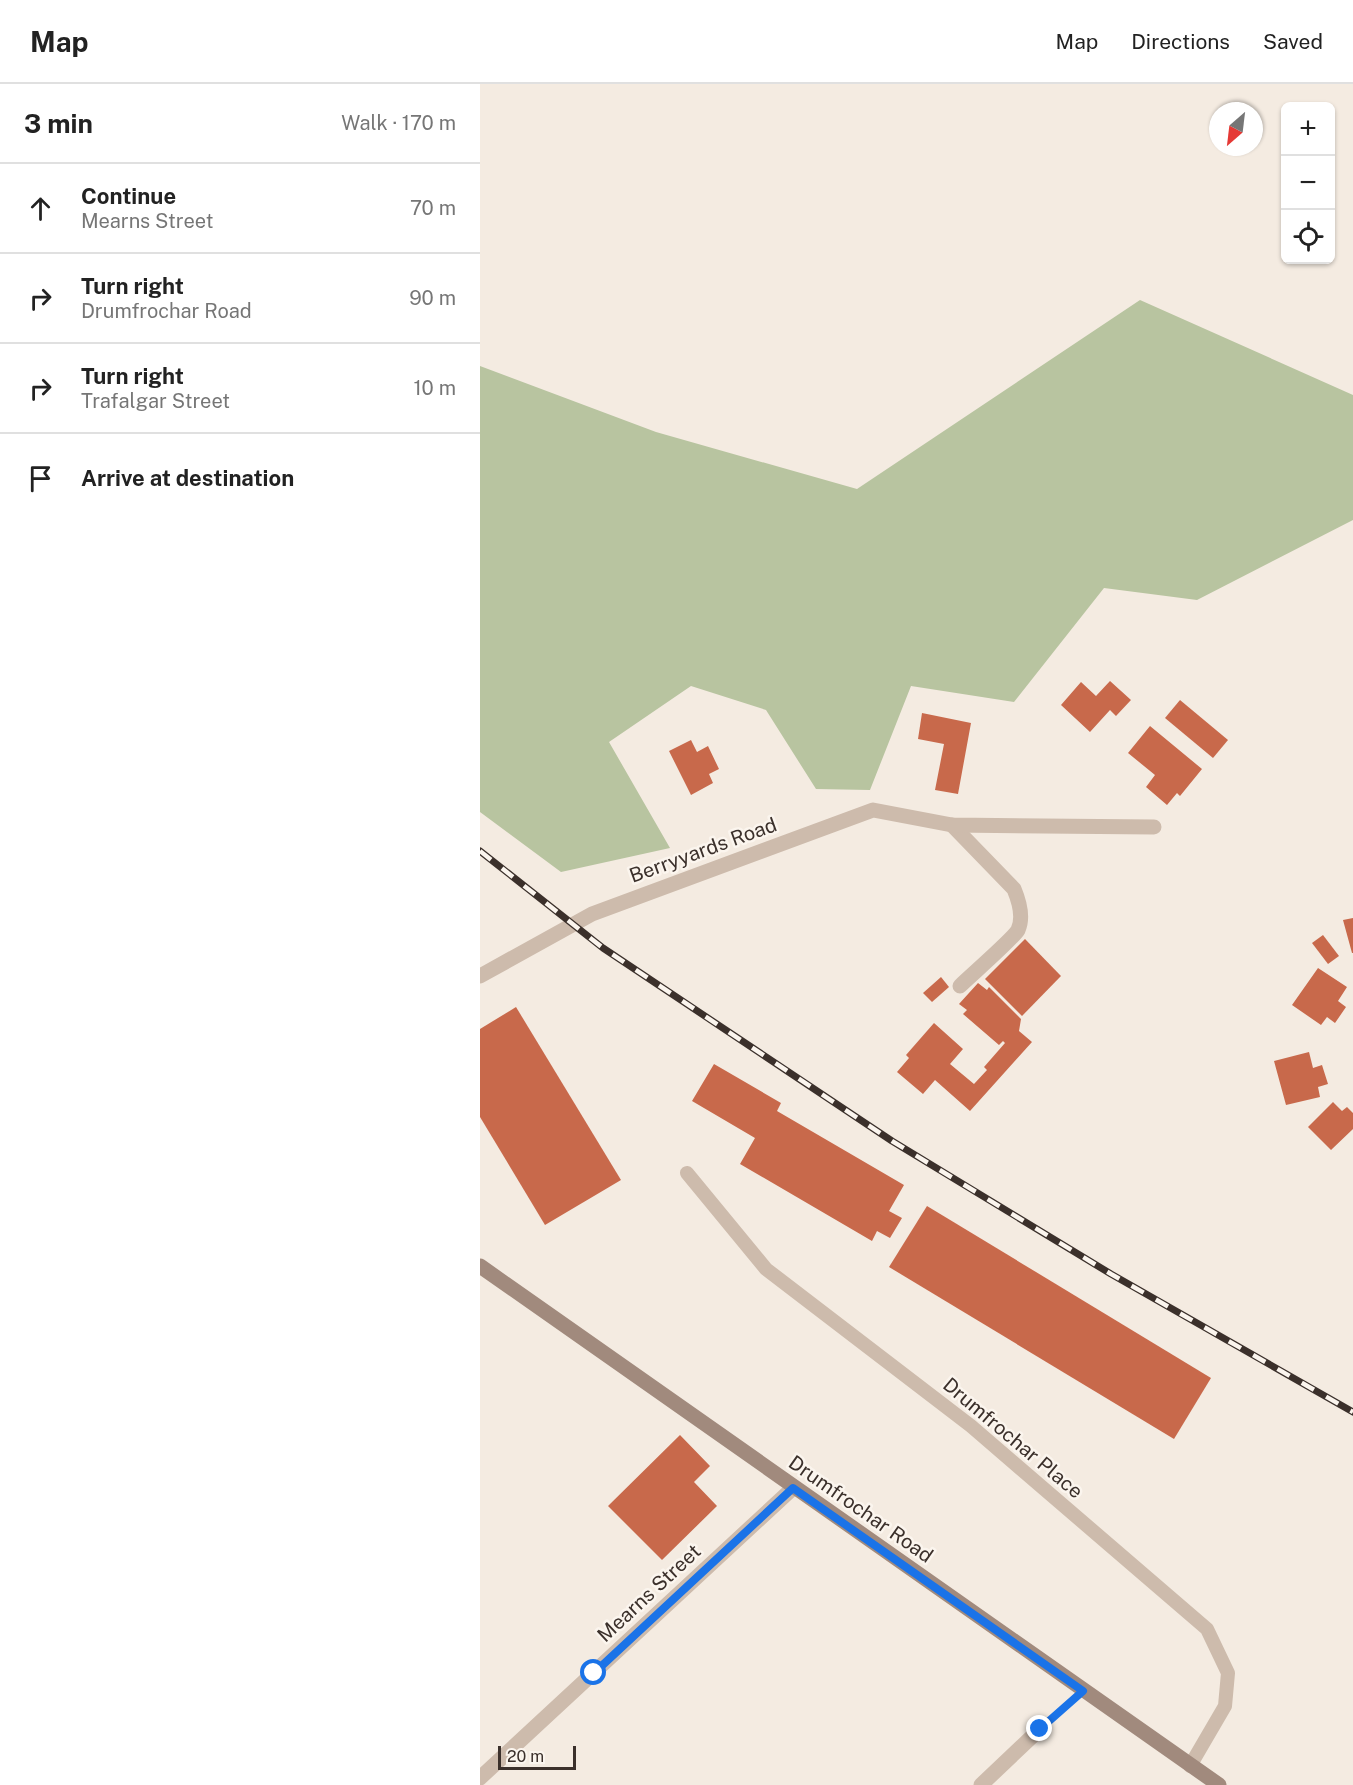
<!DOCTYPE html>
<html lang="en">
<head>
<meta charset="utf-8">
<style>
  body { margin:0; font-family:"Public Sans",sans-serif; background:#f2f2f2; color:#222 }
  .controls { position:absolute; right:18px; top:18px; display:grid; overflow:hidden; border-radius:9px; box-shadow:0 2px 4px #0004 }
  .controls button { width:54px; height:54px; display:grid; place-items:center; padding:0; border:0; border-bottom:2px solid #e0e0e0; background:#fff; color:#222; font:30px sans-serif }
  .compass { position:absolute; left:729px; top:18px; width:54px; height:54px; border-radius:50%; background:#fff; box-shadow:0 2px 4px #0004; rotate:208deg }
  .scale { position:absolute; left:18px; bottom:15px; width:78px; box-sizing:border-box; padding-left:6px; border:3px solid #3b302b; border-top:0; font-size:16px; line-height:21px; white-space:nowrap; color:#3b302b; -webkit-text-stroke:4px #fbf5ee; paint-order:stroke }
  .stop { position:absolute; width:18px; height:18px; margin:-14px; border:4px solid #1a73e8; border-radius:50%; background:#fff }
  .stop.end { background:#1a73e8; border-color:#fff; box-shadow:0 2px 6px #0008 }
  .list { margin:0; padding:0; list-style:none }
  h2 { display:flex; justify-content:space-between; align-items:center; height:78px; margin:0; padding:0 24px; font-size:26px }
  h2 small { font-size:20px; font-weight:400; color:#767676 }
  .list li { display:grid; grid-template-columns:39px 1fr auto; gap:18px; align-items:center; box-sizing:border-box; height:90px; padding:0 24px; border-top:2px solid #e0e0e0 }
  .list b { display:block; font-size:22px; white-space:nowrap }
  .list p { margin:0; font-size:20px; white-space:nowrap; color:#767676 }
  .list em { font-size:20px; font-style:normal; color:#767676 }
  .icon { flex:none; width:33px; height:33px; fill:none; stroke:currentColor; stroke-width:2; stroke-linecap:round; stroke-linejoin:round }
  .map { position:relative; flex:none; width:873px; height:1701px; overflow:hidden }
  header { display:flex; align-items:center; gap:36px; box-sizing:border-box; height:84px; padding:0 30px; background:#fff; border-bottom:2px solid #e0e0e0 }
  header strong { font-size:28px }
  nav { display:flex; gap:33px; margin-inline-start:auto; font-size:21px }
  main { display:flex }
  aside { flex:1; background:#fff }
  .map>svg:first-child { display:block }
  .green { fill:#b8c4a0 }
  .building { fill:#c8694b }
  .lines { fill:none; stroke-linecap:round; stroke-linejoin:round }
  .path { stroke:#b9a596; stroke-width:4; stroke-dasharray:3 3; stroke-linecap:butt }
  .service { stroke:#cdbbac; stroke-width:14 }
  .minor { stroke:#cdbbac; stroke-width:15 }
  .secondary { stroke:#a18a7d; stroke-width:15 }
  .rail-casing { stroke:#3b302b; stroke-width:7 }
  .rail { stroke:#fbf5ee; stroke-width:4.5; stroke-dasharray:14; stroke-linecap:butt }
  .route { stroke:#1a73e8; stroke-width:8 }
  .labels { text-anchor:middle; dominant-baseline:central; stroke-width:5; stroke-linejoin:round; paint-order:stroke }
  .street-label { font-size:20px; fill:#3b302b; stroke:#fbf5ee }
</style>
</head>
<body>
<header>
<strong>Map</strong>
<nav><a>Map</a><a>Directions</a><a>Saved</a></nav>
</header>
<main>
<aside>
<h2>3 min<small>Walk · 170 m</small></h2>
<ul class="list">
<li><svg class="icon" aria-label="ahead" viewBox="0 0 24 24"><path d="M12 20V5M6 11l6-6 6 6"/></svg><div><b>Continue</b><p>Mearns Street</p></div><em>70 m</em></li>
<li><svg class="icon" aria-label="right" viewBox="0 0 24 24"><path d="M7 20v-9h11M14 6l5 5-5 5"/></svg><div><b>Turn right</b><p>Drumfrochar Road</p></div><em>90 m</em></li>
<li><svg class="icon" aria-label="right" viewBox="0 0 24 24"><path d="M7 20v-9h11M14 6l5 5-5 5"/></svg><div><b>Turn right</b><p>Trafalgar Street</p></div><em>10 m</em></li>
<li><svg class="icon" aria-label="arrive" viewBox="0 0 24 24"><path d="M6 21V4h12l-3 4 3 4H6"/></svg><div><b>Arrive at destination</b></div></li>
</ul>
</aside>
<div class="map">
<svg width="873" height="1701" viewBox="0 0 873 1701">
  <rect width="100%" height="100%" fill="#f4ebe1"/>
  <polygon class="green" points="660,216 873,311 873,436 717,516 624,504 534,618 431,602 390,706 336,705 286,626 211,602 129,658 190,764 81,788 0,728 0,282 176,348 377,405"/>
  <g class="building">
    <polygon points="630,597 651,616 636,632 630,626 610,648 581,621 601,598 616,612"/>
    <polygon points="700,616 748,656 733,674 685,634"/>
    <polygon points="442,629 491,639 478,710 455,706 464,660 438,655"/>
    <polygon points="670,642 722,685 700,712 697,709 687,721 666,703 675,691 648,669"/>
    <polygon points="211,656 217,668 228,662 239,685 229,690 233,699 211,711 189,667"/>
    <polygon points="873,834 873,869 872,869 863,836"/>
    <polygon points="843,851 859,872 848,880 832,859"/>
    <polygon points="545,855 581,892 542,932 505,895"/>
    <polygon points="838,884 867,903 858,917 866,923 855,939 847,933 841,941 812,921"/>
    <polygon points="461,893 469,903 452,918 443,909"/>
    <polygon points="498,899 507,906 509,903 541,935 539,947 552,958 490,1027 455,996 443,1010 417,988 429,974 426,971 454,939 483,965 470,980 494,1000 507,986 504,983 525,959 523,957 519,961 483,930 487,926 479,920"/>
    <polygon points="36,923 141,1096 65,1141 0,1033 0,945"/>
    <polygon points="829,968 833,984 842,981 848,1000 838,1003 840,1013 806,1021 794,977"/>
    <polygon points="234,980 301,1019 297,1027 424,1101 409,1127 422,1134 410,1154 397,1147 392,1157 260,1080 275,1054 212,1017"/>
    <polygon points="853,1018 862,1027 867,1023 873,1029 873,1045 851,1066 828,1043"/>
    <polygon points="447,1122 731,1294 694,1355 409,1183"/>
    <polygon points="200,1351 230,1382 214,1398 237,1422 182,1476 128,1422"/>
  </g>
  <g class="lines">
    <polyline class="path" points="574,1632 588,1620"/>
    <polyline class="service" points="207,1089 286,1185 491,1342 727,1545 748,1589 745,1622 710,1682"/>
    <g class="minor">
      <path d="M472 741 534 805C539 817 544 833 538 846 533 855 490 892 480 902"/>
      <polyline points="0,892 112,830 393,726 472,741 674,743"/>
      <polyline points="0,1694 313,1404"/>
      <polyline points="501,1701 560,1645"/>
    </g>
    <polyline class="secondary" points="0,1182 739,1701"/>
    <defs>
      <polyline id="rail" points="0,767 123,864 412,1057 631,1190 873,1328"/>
    </defs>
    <use href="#rail" class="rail-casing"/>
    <use href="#rail" class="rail"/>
  </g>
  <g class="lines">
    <polyline class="route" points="114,1589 313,1404 603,1607 560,1645"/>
  </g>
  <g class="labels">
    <g class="street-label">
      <text transform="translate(223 766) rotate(-20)">Berryyards Road</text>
      <text transform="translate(533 1354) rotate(40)">Drumfrochar Place</text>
      <text transform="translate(381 1425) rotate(35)">Drumfrochar Road</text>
      <text transform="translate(169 1509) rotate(-43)">Mearns Street</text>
    </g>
  </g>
</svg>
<div class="controls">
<button>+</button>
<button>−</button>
<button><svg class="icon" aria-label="locate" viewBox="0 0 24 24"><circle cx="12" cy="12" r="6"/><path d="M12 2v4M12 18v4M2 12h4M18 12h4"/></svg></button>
</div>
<svg class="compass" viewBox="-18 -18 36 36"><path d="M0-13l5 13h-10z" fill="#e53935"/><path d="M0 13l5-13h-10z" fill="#767676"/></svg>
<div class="scale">20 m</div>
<div class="stop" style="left:114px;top:1589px"></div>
<div class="stop end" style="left:560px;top:1645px"></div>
</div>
</main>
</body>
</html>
